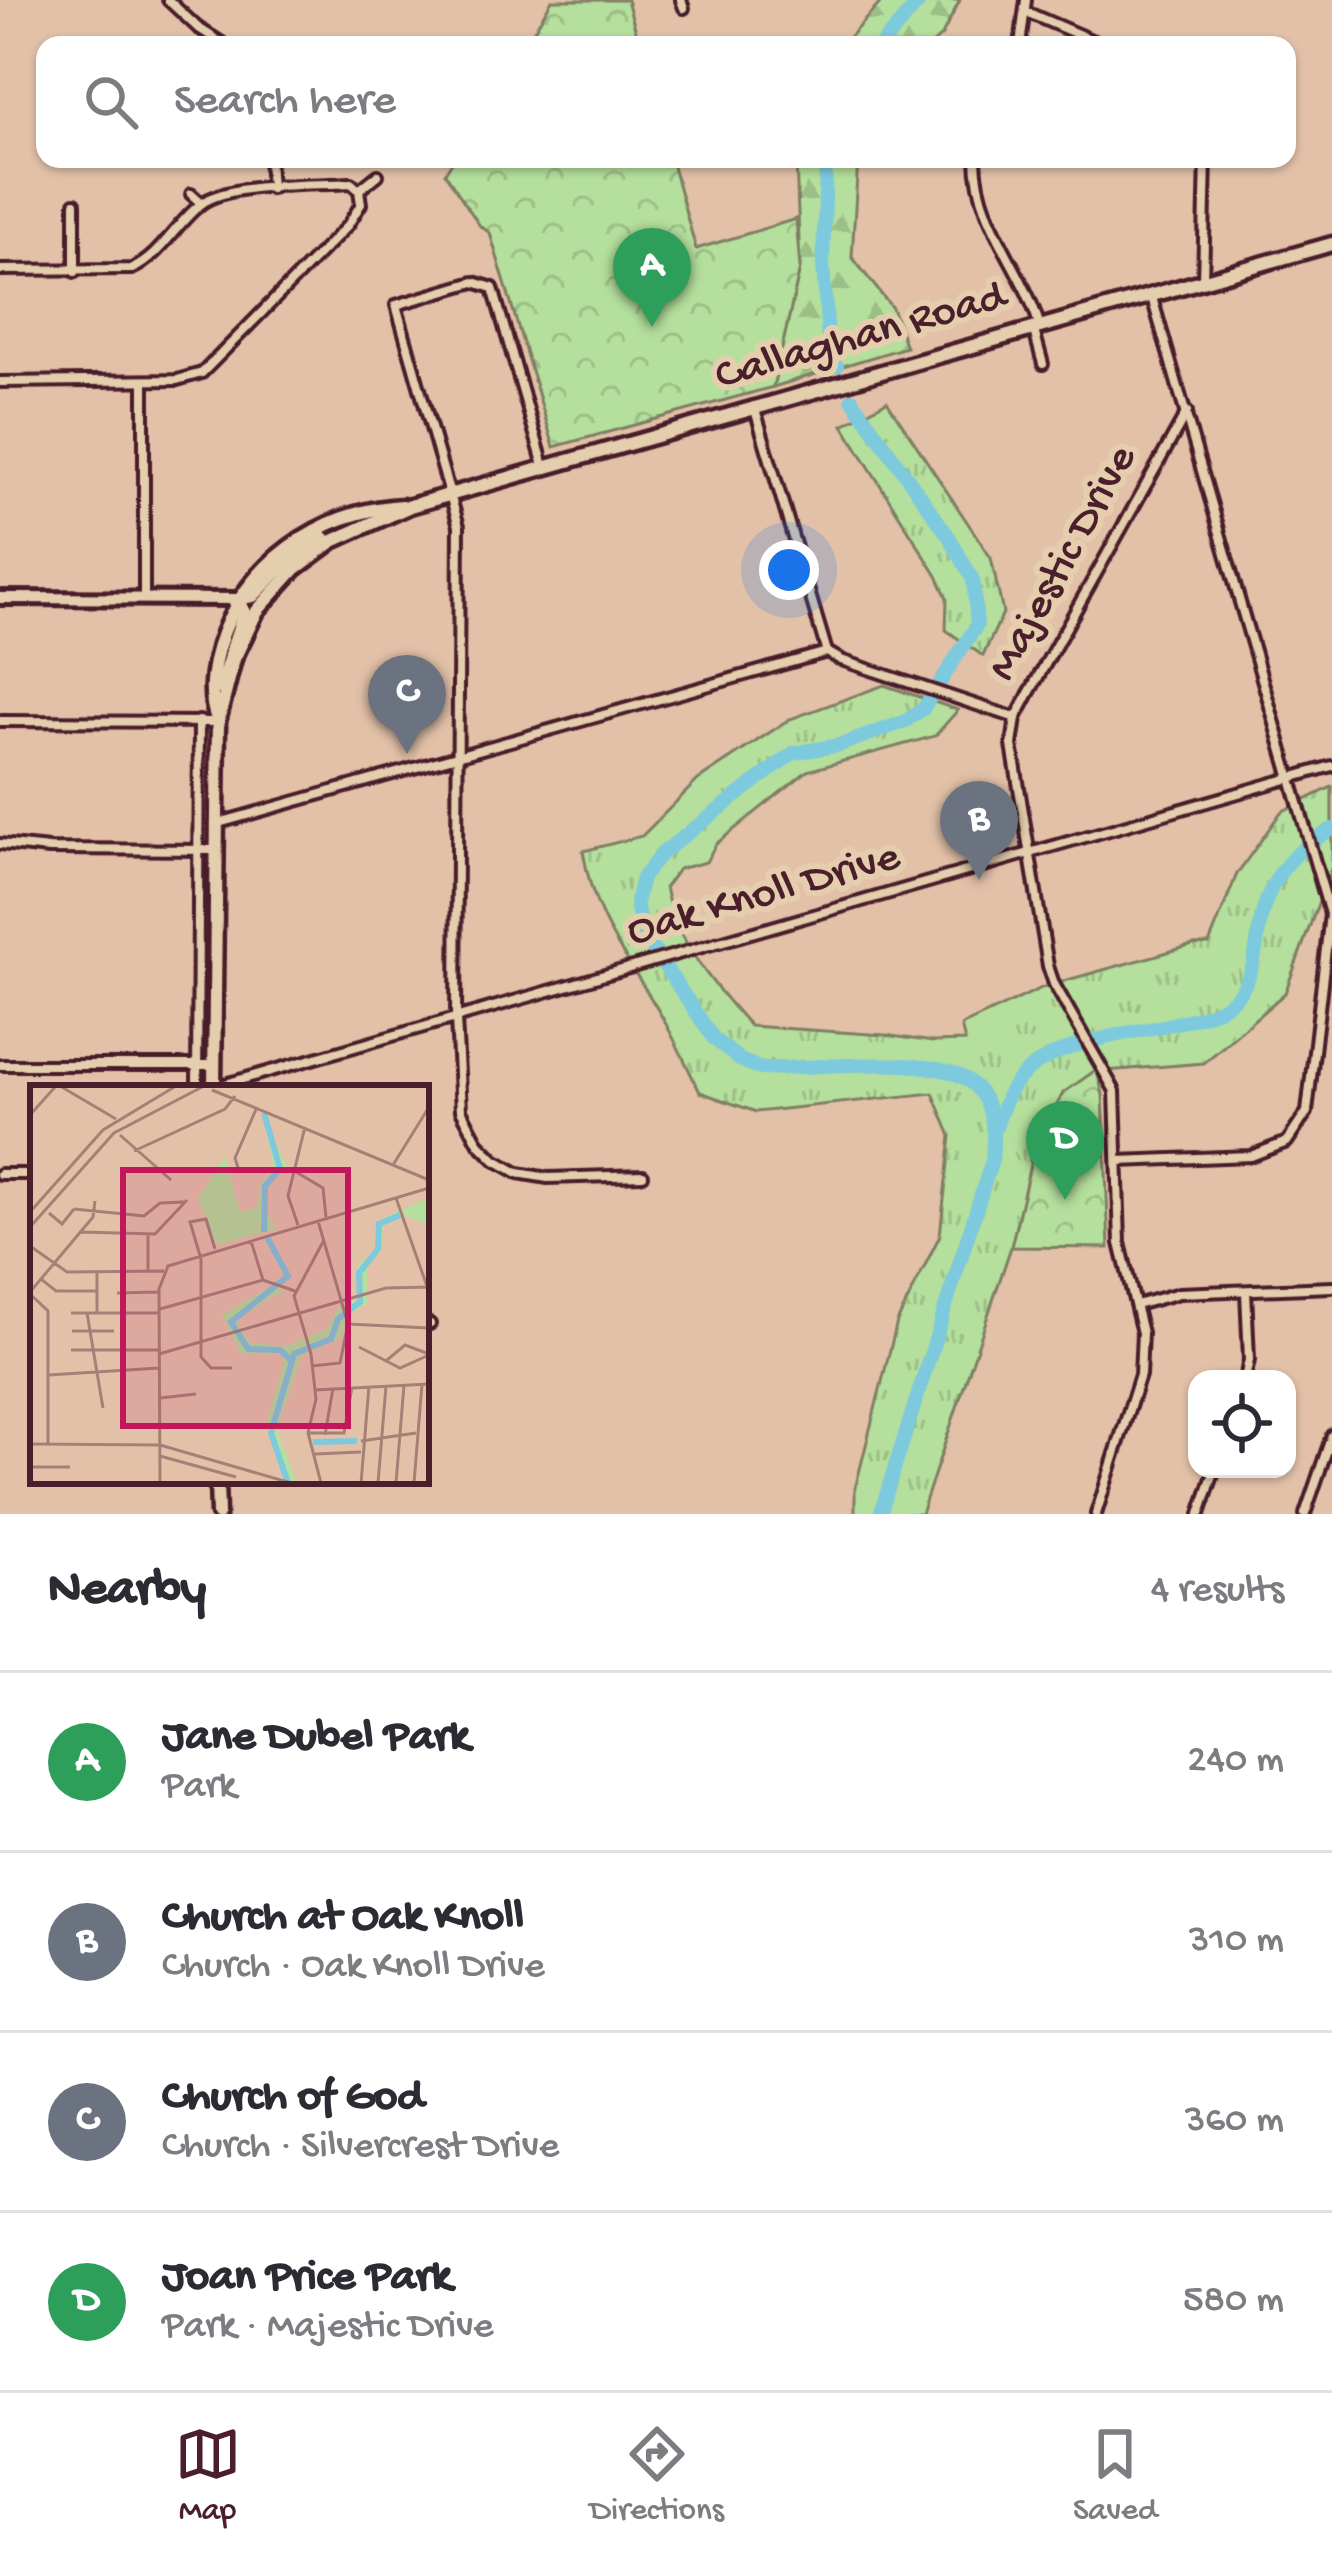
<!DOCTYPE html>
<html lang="en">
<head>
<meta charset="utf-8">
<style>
  body { margin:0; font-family:"Gochi Hand",sans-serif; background:#f7f7f7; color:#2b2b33 }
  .controls { position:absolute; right:36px; bottom:36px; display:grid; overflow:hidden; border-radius:24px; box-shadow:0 3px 9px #0004 }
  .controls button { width:108px; height:108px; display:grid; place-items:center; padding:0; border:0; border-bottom:3px solid #e1e1e2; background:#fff; color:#2b2b33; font:60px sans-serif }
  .you { position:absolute; left:789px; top:570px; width:42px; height:42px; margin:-30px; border:9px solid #fff; border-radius:50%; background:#1a73e8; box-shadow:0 0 0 18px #1a73e833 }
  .badge { display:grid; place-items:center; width:78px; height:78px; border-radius:50%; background:#4a1f2b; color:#fff; font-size:39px; font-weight:700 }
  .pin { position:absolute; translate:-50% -99px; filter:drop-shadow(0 3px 6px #0008) }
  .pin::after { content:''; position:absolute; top:63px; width:42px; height:36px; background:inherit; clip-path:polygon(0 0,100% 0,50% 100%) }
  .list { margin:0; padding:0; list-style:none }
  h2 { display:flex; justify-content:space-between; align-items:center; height:156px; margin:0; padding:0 48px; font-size:51px }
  h2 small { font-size:39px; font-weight:400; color:#7c7c81 }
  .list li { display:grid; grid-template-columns:78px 1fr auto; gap:36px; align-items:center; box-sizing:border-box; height:180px; padding:0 48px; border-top:3px solid #e1e1e2 }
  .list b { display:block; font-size:45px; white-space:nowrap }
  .list p { margin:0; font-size:39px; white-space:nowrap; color:#7c7c81 }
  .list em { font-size:39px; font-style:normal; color:#7c7c81 }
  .icon { flex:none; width:66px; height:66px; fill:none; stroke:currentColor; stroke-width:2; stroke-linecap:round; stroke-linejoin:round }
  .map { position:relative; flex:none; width:1332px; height:1514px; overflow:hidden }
  .search { position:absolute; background:#fff; box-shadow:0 3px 9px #0004; left:36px; right:36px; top:36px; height:132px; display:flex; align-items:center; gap:30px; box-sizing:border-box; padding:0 42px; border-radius:24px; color:#7c7c81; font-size:45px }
  .sheet { height:876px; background:#fff }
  nav { display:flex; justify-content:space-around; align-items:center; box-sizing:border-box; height:168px; border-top:3px solid #e1e1e2; background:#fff; font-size:33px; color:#7c7c81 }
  nav a { display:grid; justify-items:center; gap:6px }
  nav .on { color:#4a1f2b }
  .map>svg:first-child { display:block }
  .grass { fill:url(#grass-tufts); stroke:#7f7f64; stroke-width:3 }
  .forest { fill:url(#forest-firs); stroke:#7f7f64; stroke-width:3 }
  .park { fill:url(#park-crowns); stroke:#7f7f64; stroke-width:3 }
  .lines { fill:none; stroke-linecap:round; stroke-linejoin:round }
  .river { stroke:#7dc9dd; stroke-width:14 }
  .minor-casing { stroke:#4a1f2b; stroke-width:16 }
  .tertiary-casing { stroke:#4a1f2b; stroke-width:20 }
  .secondary-casing { stroke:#4a1f2b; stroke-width:21 }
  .minor { stroke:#e4ceae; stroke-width:8 }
  .tertiary { stroke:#e4ceae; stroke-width:10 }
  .secondary { stroke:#e4ceae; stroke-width:12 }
  .labels { text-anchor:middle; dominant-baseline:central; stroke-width:12; stroke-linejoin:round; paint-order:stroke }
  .street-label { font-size:45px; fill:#4a1f2b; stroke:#e4ceae }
  .inset-river { fill:none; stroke:#7dc9dd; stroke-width:6 }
  .inset-road { fill:none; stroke:#a58076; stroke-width:3 }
  .view { fill:#c2185b; fill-opacity:0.15; stroke:#c2185b; stroke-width:6 }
  .inset-edge { fill:none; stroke:#4a1f2b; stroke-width:6 }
</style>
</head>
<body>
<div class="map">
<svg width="1332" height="1514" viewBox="0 0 1332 1514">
  <defs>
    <pattern id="grass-tufts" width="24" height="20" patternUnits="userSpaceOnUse" patternTransform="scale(3)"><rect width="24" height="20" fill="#b4df9c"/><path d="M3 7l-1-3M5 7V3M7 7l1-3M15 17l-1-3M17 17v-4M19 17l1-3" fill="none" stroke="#9cbf87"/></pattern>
    <pattern id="forest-firs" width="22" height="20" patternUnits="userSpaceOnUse" patternTransform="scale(3)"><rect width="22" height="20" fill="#b4df9c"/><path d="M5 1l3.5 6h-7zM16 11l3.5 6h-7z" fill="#9cbf87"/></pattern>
    <pattern id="park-crowns" width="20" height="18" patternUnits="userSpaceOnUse" patternTransform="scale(3)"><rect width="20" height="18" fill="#b4df9c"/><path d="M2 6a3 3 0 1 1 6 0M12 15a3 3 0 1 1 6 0" fill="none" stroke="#9cbf87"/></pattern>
  </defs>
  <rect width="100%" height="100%" fill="#e2c1a8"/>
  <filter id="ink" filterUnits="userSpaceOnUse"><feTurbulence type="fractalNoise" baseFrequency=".00833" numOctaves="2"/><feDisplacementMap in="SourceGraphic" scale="24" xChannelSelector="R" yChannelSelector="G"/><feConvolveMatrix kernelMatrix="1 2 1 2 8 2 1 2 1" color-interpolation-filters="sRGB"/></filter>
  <g filter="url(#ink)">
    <g class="grass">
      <polygon points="887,401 991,558 1003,613 983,656 946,630 947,598 937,576 843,425"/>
      <path d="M884 685 958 710 935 736 807 771 716 844 706 862 678 869 665 887C675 940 714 986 750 1026L885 1035 933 1042 965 1041 961 1026 1046 986 1193 945 1209 944 1237 874 1281 812 1332 787V866L1285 993 1204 1063 1093 1072 1033 1153 1011 1247 921 1514H855V1489L897 1322 940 1235 951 1136 933 1093 756 1112 700 1092C687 1067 676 1041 662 1017 627 955 595 925 583 851L642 836 698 780 790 719Z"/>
    </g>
    <g class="forest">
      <polygon points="883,0 960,0 942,35 931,45 842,45"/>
      <polygon points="796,159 858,159 852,257 892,308 906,347 773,387 800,268"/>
    </g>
    <g class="park">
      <polygon points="552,0 627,0 640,45 525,45"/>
      <polygon points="454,159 671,159 696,249 796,219 800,268 773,387 554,447 490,233 480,226 445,173"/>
      <polygon points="1093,1072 1097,1072 1103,1094 1109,1248 1011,1247 1033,1153 1063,1093"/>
    </g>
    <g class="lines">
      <g class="river">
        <polyline points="881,45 921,0"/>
        <polyline points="826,159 823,265 829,354 837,366"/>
        <path d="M852 399 950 538 973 580 977 625 923 709 904 722 840 745 793 753 662 853 642 878 636 902 642 933 714 1039 740 1060 761 1069C808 1068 925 1055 964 1078 994 1096 995 1130 992 1160L880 1514"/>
        <path d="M996 1127C1000 1116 1004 1103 1009 1093 1037 1041 1125 1036 1176 1023 1196 1018 1219 1013 1235 998 1258 975 1255 940 1263 911 1273 872 1298 848 1332 829"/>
      </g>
      <defs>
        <g id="minor">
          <polyline points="168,0 197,27 225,45"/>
          <polyline points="681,0 684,8"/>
          <polyline points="1026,12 1103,45"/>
          <polyline points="1020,45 1026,0"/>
          <polyline points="269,159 271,189"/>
          <path d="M976 159C977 223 1021 265 1039 324"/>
          <polyline points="359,190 378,175"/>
          <polyline points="191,194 201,203"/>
          <path d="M0 270 132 269C161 256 176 223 201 204 229 182 314 186 351 183L359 190"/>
          <polyline points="75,272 75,203"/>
          <polyline points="1203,281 1206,159"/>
          <polyline points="1033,327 1043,364"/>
          <polyline points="144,381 144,599"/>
          <polyline points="0,382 177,380 202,373 348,225 361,204 359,190"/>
          <polyline points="754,406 827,652"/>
          <polyline points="544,466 493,288 474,282 396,305 459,526 456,1020 461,1110 479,1144 495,1160 518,1173 548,1178 643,1175"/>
          <polyline points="0,721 216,722"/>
          <polyline points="215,824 827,652 841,660 1016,718"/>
          <polyline points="0,844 49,849 216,850"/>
          <polyline points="0,1065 214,1065"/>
          <polyline points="215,1087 1332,766"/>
          <polyline points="197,1088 199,721"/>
          <polyline points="1118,1161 1251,1156 1287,1142 1307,1112 1330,914 1151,294"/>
          <polyline points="0,1174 33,1174"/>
          <polyline points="1136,1305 1179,1293 1332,1287"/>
          <polyline points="426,1325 430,1324"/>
          <polyline points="1245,1379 1249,1360 1246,1291"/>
          <polyline points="1096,1514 1140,1375 1142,1333 1120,1243 1115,1091 1054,984 1048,966 1012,745 1016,718 1028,695 1187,412"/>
          <polyline points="1200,1514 1215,1469"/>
          <polyline points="1305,1514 1332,1435"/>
        </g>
        <polyline id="tertiary" points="0,598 239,599"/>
        <g id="secondary">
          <polyline points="220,688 244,612 239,599 253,596 287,561 324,538"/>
          <path d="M217 719C208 695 212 670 219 645 244 565 319 511 403 506"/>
          <polyline points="214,1088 218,722 234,659 257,611 295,569 333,541 410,506 1332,244"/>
          <polyline points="217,1481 218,1514"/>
        </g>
      </defs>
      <use href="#minor" class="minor-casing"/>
      <use href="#tertiary" class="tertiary-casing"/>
      <use href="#secondary" class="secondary-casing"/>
      <use href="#minor" class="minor"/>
      <use href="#tertiary" class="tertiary"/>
      <use href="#secondary" class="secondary"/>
    </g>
  </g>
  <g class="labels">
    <g class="street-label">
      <text transform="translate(861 338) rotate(-16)">Callaghan Road</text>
      <text transform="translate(1064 564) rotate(-61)">Majestic Drive</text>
      <text transform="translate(764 896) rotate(-16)">Oak Knoll Drive</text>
    </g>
  </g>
  <g transform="translate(30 1085)">
    <rect width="399" height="399" fill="#e2c1a8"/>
    <path d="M399 113V140L376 131 353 140 352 164 337 183 338 217 318 231 310 253 272 270 247 344 267 398 253 393 237 336 254 277 250 269H211L192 229 242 201 255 205 205 235 220 258 255 261 297 244 309 222 329 213 327 181 345 164 349 135Z" fill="#b4df9c"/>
    <path d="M234 35 257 81 238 102 237 128 246 144 224 150 230 100 244 83Z" fill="#b4df9c"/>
    <path d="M195 71 210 127 227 122 228 130 224 150 187 160 168 114Z" fill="#b4df9c"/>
    <path class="inset-river" d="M234 28 250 84 235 101 234 147M237 152 258 191 201 237 218 264 250 265 261 275M283 357 327 356M258 398 241 348 264 269 301 254 308 234 330 217 329 188 348 164 349 139 370 130"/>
    <path class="inset-road" d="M30 1 86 34M182 5 399 95M0 30 26 1M90 50 141 95M104 66 195 24 205 11M363 80 399 22M209 86 205 73 227 22M266 87 293 103 296 132M366 113 399 207M44 124 114 131 130 118 154 117M0 127 73 45 146 1M19 128 32 139 44 124M268 140 258 111 275 42M0 142 84 48 174 1M51 147 125 149 157 115M118 149V186M221 156 233 195M0 161 37 187 134 186M185 164 176 134 160 137 171 174V272L181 283H202M67 187V228M11 194 26 206H67M0 207 63 132 65 116M87 208 128 207M0 209 18 226V359M130 224 233 195 265 206M41 228H129M57 228 73 323M318 239 399 243M42 246H84M329 262 370 283 399 270M41 265H129M129 269 356 203 399 202M357 275 375 260 399 269M282 281 310 278 318 239 288 136M19 290 129 283M285 305 399 299M130 313 166 309M278 348H314L322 302M295 350 303 303M331 356 386 348M0 359 130 360M130 360 261 398M285 369 331 367M130 371 206 392M0 382H40M130 398 129 204 138 181 399 103M291 398 278 348 286 314 281 269 264 211 294 155M331 398 339 301M348 398 356 301M366 398 374 300M384 398 392 299"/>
    <path class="view" d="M93 85H318V341H93Z"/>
    <rect width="399" height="399" class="inset-edge"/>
  </g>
</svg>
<div class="controls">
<button><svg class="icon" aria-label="locate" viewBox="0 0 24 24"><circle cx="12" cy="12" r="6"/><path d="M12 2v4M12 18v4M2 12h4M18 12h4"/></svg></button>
</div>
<div class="you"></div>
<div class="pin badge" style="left:652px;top:327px;background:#2e9e5b">A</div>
<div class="pin badge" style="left:979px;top:880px;background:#6b7280">B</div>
<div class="pin badge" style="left:407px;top:754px;background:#6b7280">C</div>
<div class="pin badge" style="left:1065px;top:1200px;background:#2e9e5b">D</div>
<div class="search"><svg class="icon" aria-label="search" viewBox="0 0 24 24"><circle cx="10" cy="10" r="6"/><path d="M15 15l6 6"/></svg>Search here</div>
</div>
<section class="sheet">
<h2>Nearby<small>4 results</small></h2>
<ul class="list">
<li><span class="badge" style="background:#2e9e5b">A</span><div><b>Jane Dubel Park</b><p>Park</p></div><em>240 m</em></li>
<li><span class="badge" style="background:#6b7280">B</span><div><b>Church at Oak Knoll</b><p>Church · Oak Knoll Drive</p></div><em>310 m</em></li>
<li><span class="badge" style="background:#6b7280">C</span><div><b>Church of God</b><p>Church · Silvercrest Drive</p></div><em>360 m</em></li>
<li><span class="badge" style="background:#2e9e5b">D</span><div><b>Joan Price Park</b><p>Park · Majestic Drive</p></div><em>580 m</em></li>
</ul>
</section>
<nav>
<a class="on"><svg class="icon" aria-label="map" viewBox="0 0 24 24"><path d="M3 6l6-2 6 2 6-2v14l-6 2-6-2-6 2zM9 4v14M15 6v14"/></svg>Map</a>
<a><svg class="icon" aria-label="directions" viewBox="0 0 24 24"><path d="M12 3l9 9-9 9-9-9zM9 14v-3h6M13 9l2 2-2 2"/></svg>Directions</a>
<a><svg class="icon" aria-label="saved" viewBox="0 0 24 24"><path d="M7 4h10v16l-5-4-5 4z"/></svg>Saved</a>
</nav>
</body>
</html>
